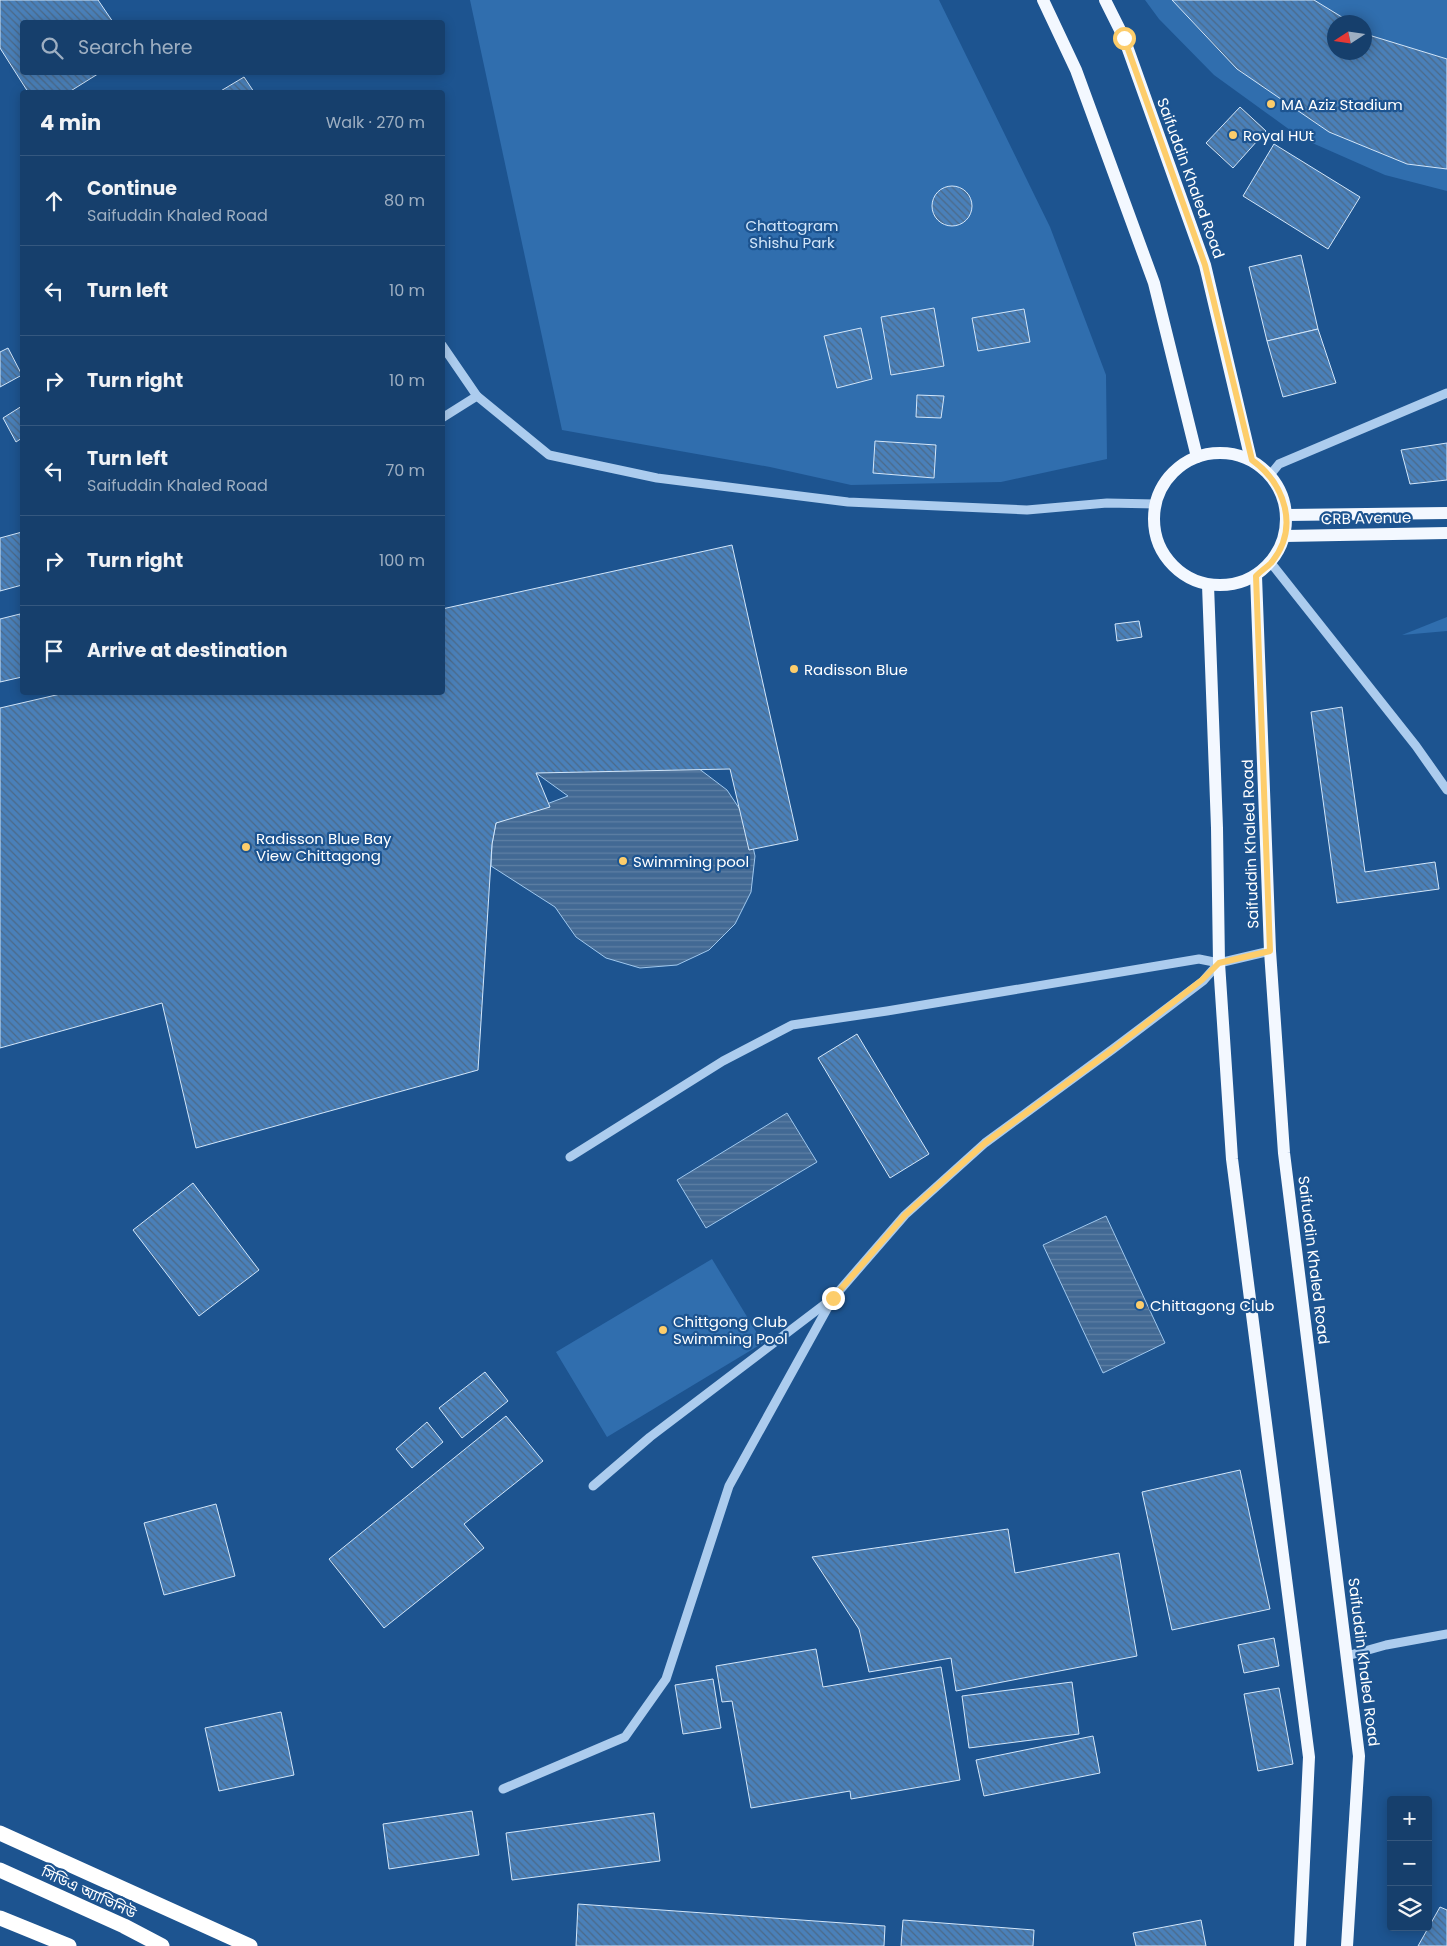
<!DOCTYPE html>
<html lang="en">
<head>
<meta charset="utf-8">
<style>
  body { margin:0; font-family:Poppins,"Noto Sans Bengali",sans-serif; background:#234a74; color:#f1f3f6 }
  .controls { position:absolute; right:15px; bottom:15px; display:grid; overflow:hidden; border-radius:5px; box-shadow:0 2px 12px #0003 }
  .controls button { width:45px; height:45px; display:grid; place-items:center; padding:0; border:0; border-bottom:1px solid #35587f; background:#163f6c; color:#f1f3f6; font:25px sans-serif }
  .compass { position:absolute; left:1327px; top:15px; width:45px; height:45px; border-radius:50%; background:#163f6c; box-shadow:0 2px 12px #0003; rotate:258deg }
  .stop { position:absolute; width:15px; height:15px; margin:-11px; border:4px solid #fdcd6b; border-radius:50%; background:#fff }
  .stop.end { background:#fdcd6b; border-color:#fff; box-shadow:0 1px 5px #0008 }
  .list { margin:0; padding:0; list-style:none }
  h2 { display:flex; justify-content:space-between; align-items:center; height:65px; margin:0; padding:0 20px; font-size:21px }
  h2 small { font-size:16px; font-weight:400; color:#9eafc2 }
  .list li { display:grid; grid-template-columns:32px 1fr auto; gap:15px; align-items:center; box-sizing:border-box; height:90px; padding:0 20px; border-top:1px solid #35587f }
  .list b { display:block; font-size:19px; white-space:nowrap }
  .list p { margin:0; font-size:16px; white-space:nowrap; color:#9eafc2 }
  .list em { font-size:16px; font-style:normal; color:#9eafc2 }
  .icon { flex:none; width:28px; height:28px; fill:none; stroke:currentColor; stroke-width:2; stroke-linecap:round; stroke-linejoin:round }
  .map { position:relative; flex:none; width:1447px; height:1946px; overflow:hidden }
  .search { position:absolute; background:#163f6c; box-shadow:0 2px 12px #0003; left:20px; top:20px; width:425px; height:55px; display:flex; align-items:center; gap:12px; box-sizing:border-box; padding:0 18px; border-radius:5px; color:#9eafc2; font-size:19px }
  .panel { position:absolute; background:#163f6c; box-shadow:0 2px 12px #0003; left:20px; top:90px; width:425px; height:605px; border-radius:5px }
  .map>svg:first-child { display:block }
  .park { fill:#306eae }
  .water { fill:url(#water-rules); stroke:#9fc8ef }
  .building { fill:url(#building-back-hatch); stroke:#d2e6fa }
  .lines { fill:none; stroke-linecap:round; stroke-linejoin:round }
  .minor { stroke:#acccee; stroke-width:9 }
  .major { stroke:#f3f8ff; stroke-width:12 }
  .highway { stroke:#fff; stroke-width:15 }
  .route { stroke:#fdcd6b; stroke-width:6 }
  .poi-dot { fill:#fdcd6b; stroke:#1d5490; stroke-width:2 }
  .labels { text-anchor:middle; dominant-baseline:central; stroke-width:4.5; stroke-linejoin:round; paint-order:stroke }
  .poi-label { font-size:15px; fill:#fff; stroke:#1d5490; text-anchor:start }
  .street-label { font-size:15px; fill:#fff; stroke:#1d5490 }
  .park-label { font-size:15px; fill:#d2e6fa; stroke:#1d5490 }
</style>
</head>
<body>
<div class="map">
<svg width="1447" height="1946" viewBox="0 0 1447 1946">
  <defs>
    <pattern id="water-rules" width="6" height="5" patternUnits="userSpaceOnUse" patternTransform="scale(1.25)"><rect width="6" height="5" fill="#426994"/><path d="M0 2.5h6" fill="none" stroke="#5e80a4"/></pattern>
    <pattern id="building-back-hatch" width="6" height="6" patternUnits="userSpaceOnUse" patternTransform="scale(1.25)"><rect width="6" height="6" fill="#4a80b9"/><path d="M-1 5l2 2M0 0l6 6M5-1l2 2" fill="none" stroke="#4b6988"/></pattern>
  </defs>
  <rect width="100%" height="100%" fill="#1d5490"/>
  <g class="park">
    <polygon points="470,0 939,0 1050,227 1106,375 1107,459 1001,482 851,485 770,467 562,430"/>
    <polygon points="1145,0 1172,0 1237,69 1329,132 1407,164 1447,169 1447,191 1385,175 1301,138 1214,75 1159,19"/>
    <polygon points="1314,0 1447,0 1447,59 1372,36 1365,31 1364,22 1350,22"/>
    <polygon points="1447,617 1447,631 1402,635"/>
    <polygon points="712,1259 763,1343 607,1437 556,1352"/>
  </g>
  <g class="water">
    <polygon points="627,759 698,768 727,790 747,820 755,856 751,892 735,924 709,950 677,965 640,968 606,958 576,937 555,907 491,866 492,844 496,823 568,796 536,773"/>
    <polygon points="787,1113 817,1162 706,1228 677,1180"/>
    <polygon points="1106,1216 1165,1343 1103,1373 1043,1245"/>
  </g>
  <g class="building">
    <polygon points="0,0 98,0 113,22 22,22 22,72 101,72 69,92 28,92 0,48"/>
    <polygon points="1172,0 1314,0 1350,22 1334,22 1334,52 1364,52 1364,31 1372,36 1447,59 1447,169 1407,164 1329,132 1237,69"/>
    <polygon points="244,77 254,92 219,92"/>
    <polygon points="1240,107 1266,131 1233,168 1206,143"/>
    <polygon points="1274,144 1360,197 1328,249 1243,196"/>
    <circle cx="952" cy="206" r="20"/>
    <polygon points="1301,255 1318,329 1267,341 1249,267"/>
    <polygon points="934,308 944,366 891,375 881,317"/>
    <polygon points="1024,309 1030,342 978,351 972,318"/>
    <polygon points="861,328 872,379 837,388 824,336"/>
    <polygon points="1318,329 1336,383 1283,397 1267,341"/>
    <polygon points="8,348 22,375 0,387 0,352"/>
    <polygon points="917,395 944,396 941,418 916,417"/>
    <polygon points="22,406 22,438 16,442 3,418"/>
    <polygon points="875,441 936,445 934,478 873,473"/>
    <polygon points="1447,443 1447,480 1410,484 1401,450"/>
    <polygon points="22,532 22,585 0,591 0,538"/>
    <polygon points="732,545 798,840 749,850 730,769 536,773 550,807 496,823 492,844 478,1070 196,1148 162,1003 0,1048 0,708 69,692 442,692 442,609"/>
    <polygon points="20,614 22,627 22,677 0,682 0,619"/>
    <polygon points="1139,621 1142,637 1117,641 1115,624"/>
    <polygon points="1342,707 1365,872 1435,862 1439,889 1337,903 1311,712"/>
    <polygon points="857,1034 929,1154 890,1178 818,1058"/>
    <polygon points="193,1183 259,1270 199,1316 133,1230"/>
    <polygon points="485,1372 508,1401 462,1438 439,1408"/>
    <polygon points="506,1416 543,1461 464,1524 484,1548 384,1628 329,1559"/>
    <polygon points="427,1422 443,1442 412,1468 396,1449"/>
    <polygon points="1240,1470 1270,1609 1172,1630 1142,1492"/>
    <polygon points="216,1504 235,1576 164,1595 144,1523"/>
    <polygon points="1008,1529 1015,1573 1119,1553 1137,1656 956,1691 951,1658 869,1672 859,1629 812,1557"/>
    <polygon points="1274,1638 1279,1666 1244,1673 1238,1645"/>
    <polygon points="816,1649 823,1687 941,1667 960,1780 851,1799 850,1791 751,1808 732,1701 722,1702 716,1666"/>
    <polygon points="713,1679 721,1728 683,1734 675,1685"/>
    <polygon points="1072,1682 1079,1734 969,1748 962,1696"/>
    <polygon points="1279,1688 1293,1764 1258,1771 1244,1694"/>
    <polygon points="281,1712 294,1775 219,1791 205,1728"/>
    <polygon points="1093,1736 1100,1773 984,1796 976,1760"/>
    <polygon points="472,1811 479,1855 389,1869 383,1824"/>
    <polygon points="654,1813 660,1861 512,1880 506,1833"/>
    <polygon points="578,1904 885,1926 884,1946 576,1946"/>
    <polygon points="1440,1907 1447,1910 1447,1946 1418,1946"/>
    <polygon points="903,1920 1034,1930 1033,1946 901,1946"/>
    <polygon points="1201,1920 1206,1946 1136,1946 1133,1933"/>
  </g>
  <g class="lines">
    <g class="minor">
      <polyline points="442,345 477,396"/>
      <polyline points="442,418 477,396 549,455 657,478 848,502 1027,510 1107,503 1156,504"/>
      <polyline points="1270,475 1279,464 1447,393"/>
      <polyline points="1271,563 1416,746 1447,790"/>
      <polyline points="570,1157 723,1061 792,1025 887,1011 1199,959 1219,963 1270,951"/>
      <polyline points="593,1486 650,1437 829,1301"/>
      <polyline points="1347,1656 1386,1645 1447,1634"/>
      <polyline points="503,1789 625,1737 666,1679 729,1486 833,1298 905,1215 985,1143 1113,1049 1203,981 1219,963"/>
    </g>
    <g class="major">
      <polyline points="1043,0 1076,70 1154,283 1197,457"/>
      <polyline points="1105,0 1124,38 1205,265 1251,460"/>
      <circle cx="1220" cy="519" r="66"/>
      <polyline points="1287,515 1447,513"/>
      <polyline points="1285,536 1447,533"/>
      <polyline points="1256,576 1270,951 1284,1153 1359,1756 1347,1946"/>
      <polyline points="1208,585 1217,828 1219,963 1232,1159 1309,1757 1300,1946"/>
    </g>
    <g class="highway">
      <polyline points="0,1833 250,1946"/>
      <polyline points="0,1870 124,1926 162,1946"/>
      <polyline points="0,1918 69,1946"/>
    </g>
  </g>
  <g class="lines">
    <path class="route" d="M833 1298 905 1215 985 1143 1112 1050 1202 980 1219 963 1270 951 1256 576C1261 571 1267 567 1271 563 1300 528 1285 484 1252 460L1205 265 1124 38"/>
  </g>
  <g class="poi-dot">
    <circle cx="1271" cy="104" r="5"/>
    <circle cx="1233" cy="135" r="5"/>
    <circle cx="794" cy="669" r="5"/>
    <circle cx="246" cy="847" r="5"/>
    <circle cx="623" cy="861" r="5"/>
    <circle cx="1140" cy="1305" r="5"/>
    <circle cx="663" cy="1330" r="5"/>
  </g>
  <g class="labels">
    <g class="poi-label">
      <text x="1281" y="104">MA Aziz Stadium</text>
      <text x="1243" y="135">Royal HUt</text>
      <text x="804" y="669">Radisson Blue</text>
      <text x="256" y="838">Radisson Blue Bay<tspan x="256" dy="17">View Chittagong</tspan></text>
      <text x="633" y="861">Swimming pool</text>
      <text x="1150" y="1305">Chittagong Club</text>
      <text x="673" y="1321">Chittgong Club<tspan x="673" dy="17">Swimming Pool</tspan></text>
    </g>
    <g class="street-label">
      <text transform="translate(1191 178) rotate(70)">Saifuddin Khaled Road</text>
      <text transform="translate(1366 518) rotate(-1)">CRB Avenue</text>
      <text transform="translate(1250 844) rotate(-92)">Saifuddin Khaled Road</text>
      <text transform="translate(1314 1260) rotate(83)">Saifuddin Khaled Road</text>
      <text transform="translate(1364 1662) rotate(83)">Saifuddin Khaled Road</text>
      <text transform="translate(89 1892) rotate(25)">সিডিএ অ্যাভিনিউ</text>
    </g>
    <g class="park-label">
      <text x="792" y="225">Chattogram<tspan x="792" dy="17">Shishu Park</tspan></text>
    </g>
  </g>
</svg>
<div class="controls">
<button>+</button>
<button>−</button>
<button><svg class="icon" aria-label="layers" viewBox="0 0 24 24"><path d="M12 4l9 5-9 5-9-5zM3 14l9 5 9-5"/></svg></button>
</div>
<svg class="compass" viewBox="-18 -18 36 36"><path d="M0-13l5 13h-10z" fill="#e53935"/><path d="M0 13l5-13h-10z" fill="#9eafc2"/></svg>
<div class="stop" style="left:1124px;top:38px"></div>
<div class="stop end" style="left:833px;top:1298px"></div>
<div class="search"><svg class="icon" aria-label="search" viewBox="0 0 24 24"><circle cx="10" cy="10" r="6"/><path d="M15 15l6 6"/></svg>Search here</div>
<section class="panel">
<h2>4 min<small>Walk · 270 m</small></h2>
<ul class="list">
<li><svg class="icon" aria-label="ahead" viewBox="0 0 24 24"><path d="M12 20V5M6 11l6-6 6 6"/></svg><div><b>Continue</b><p>Saifuddin Khaled Road</p></div><em>80 m</em></li>
<li><svg class="icon" aria-label="left" viewBox="0 0 24 24"><path d="M17 20v-9H6M10 6l-5 5 5 5"/></svg><div><b>Turn left</b></div><em>10 m</em></li>
<li><svg class="icon" aria-label="right" viewBox="0 0 24 24"><path d="M7 20v-9h11M14 6l5 5-5 5"/></svg><div><b>Turn right</b></div><em>10 m</em></li>
<li><svg class="icon" aria-label="left" viewBox="0 0 24 24"><path d="M17 20v-9H6M10 6l-5 5 5 5"/></svg><div><b>Turn left</b><p>Saifuddin Khaled Road</p></div><em>70 m</em></li>
<li><svg class="icon" aria-label="right" viewBox="0 0 24 24"><path d="M7 20v-9h11M14 6l5 5-5 5"/></svg><div><b>Turn right</b></div><em>100 m</em></li>
<li><svg class="icon" aria-label="arrive" viewBox="0 0 24 24"><path d="M6 21V4h12l-3 4 3 4H6"/></svg><div><b>Arrive at destination</b></div></li>
</ul>
</section>
</div>
</body>
</html>
